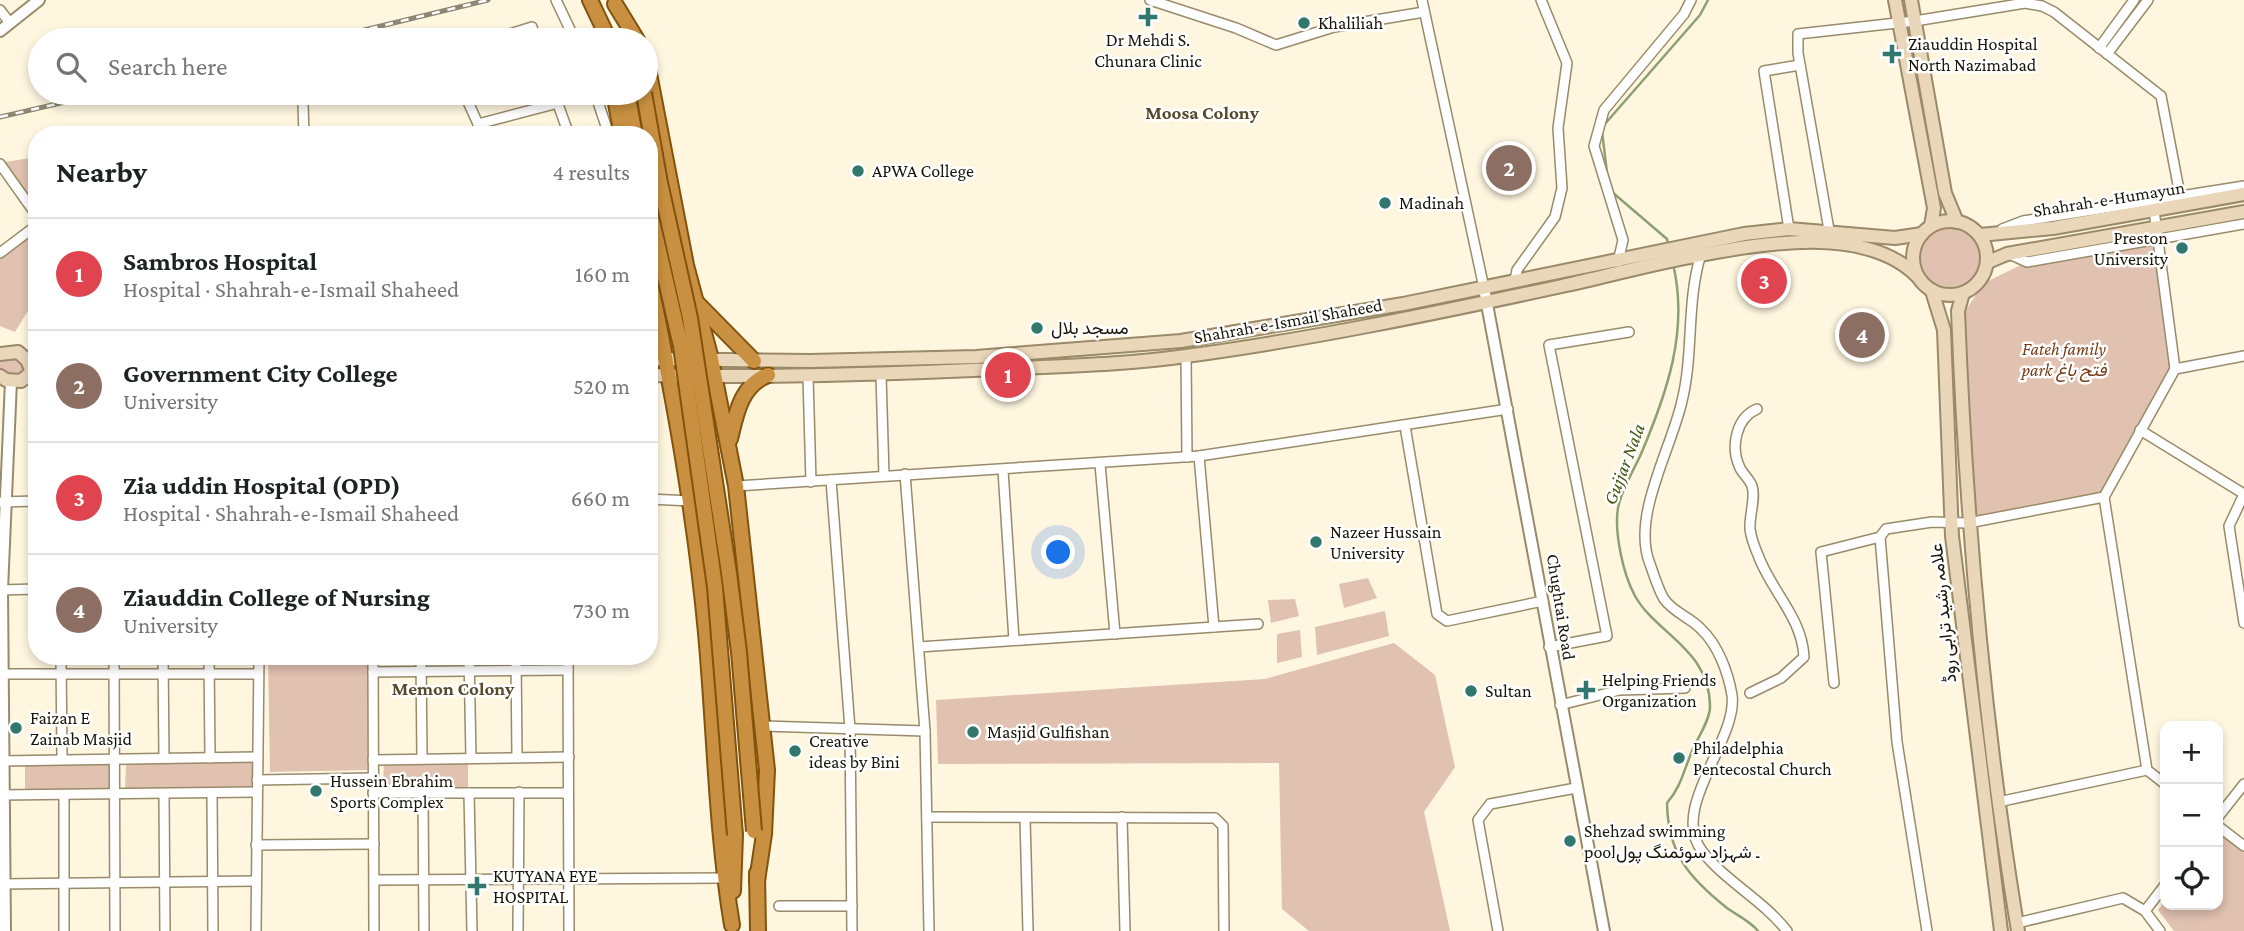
<!DOCTYPE html>
<html lang="en">
<head>
<meta charset="utf-8">
<style>
  body { margin:0; font-family:"Crimson Pro",Vazirmatn,serif; background:#f6f6f6; color:#202124 }
  .controls { position:absolute; right:21px; bottom:21px; display:grid; overflow:hidden; border-radius:14px; box-shadow:0 4px 10px #0003 }
  .controls button { width:63px; height:63px; display:grid; place-items:center; padding:0; border:0; border-bottom:2px solid #e0e0e0; background:#fff; color:#202124; font:35px sans-serif }
  .you { position:absolute; left:1059px; top:553px; width:24px; height:24px; margin:-18px; border:5px solid #fff; border-radius:50%; background:#1a73e8; box-shadow:0 0 0 10px #1a73e833 }
  .badge { display:grid; place-items:center; width:46px; height:46px; border-radius:50%; background:#b45309; color:#fff; font-size:23px; font-weight:700 }
  .pin { position:absolute; translate:-50% -50%; border:4px solid #fff; box-shadow:0 2px 7px #0006 }
  .list { margin:0; padding:0; list-style:none }
  h2 { display:flex; justify-content:space-between; align-items:center; height:91px; margin:0; padding:0 28px; font-size:30px }
  h2 small { font-size:23px; font-weight:400; color:#757577 }
  .list li { display:grid; grid-template-columns:46px 1fr auto; gap:21px; align-items:center; box-sizing:border-box; height:112px; padding:0 28px; border-top:2px solid #e0e0e0 }
  .list b { display:block; font-size:26px; white-space:nowrap }
  .list p { margin:0; font-size:23px; white-space:nowrap; color:#757577 }
  .list em { font-size:23px; font-style:normal; color:#757577 }
  .icon { flex:none; width:38px; height:38px; fill:none; stroke:currentColor; stroke-width:2; stroke-linecap:round; stroke-linejoin:round }
  .map { position:relative; flex:none; width:2244px; height:931px; overflow:hidden }
  .search { position:absolute; background:#fff; box-shadow:0 4px 10px #0003; left:28px; top:28px; width:630px; height:77px; display:flex; align-items:center; gap:18px; box-sizing:border-box; padding:0 24px; border-radius:38px; color:#757577; font-size:26px }
  .panel { position:absolute; background:#fff; box-shadow:0 4px 10px #0003; left:28px; top:126px; width:630px; height:539px; border-radius:28px }
  .map>svg:first-child { display:block }
  .green { fill:#e1c1b0 }
  .lines { fill:none; stroke-linecap:round; stroke-linejoin:round }
  .stream { stroke:#8ea073; stroke-width:2.5 }
  .minor-casing { stroke:#998a69; stroke-width:12 }
  .tertiary-casing { stroke:#998a69; stroke-width:14 }
  .secondary-casing { stroke:#998a69; stroke-width:16 }
  .trunk-casing { stroke:#82530e; stroke-width:18 }
  .minor { stroke:#fff; stroke-width:9 }
  .tertiary { stroke:#fff; stroke-width:10 }
  .secondary { stroke:#ead6b8; stroke-width:12 }
  .trunk { stroke:#c89040; stroke-width:14 }
  .rail-casing { stroke:#8d8674; stroke-width:5 }
  .rail { stroke:#fff; stroke-width:2.5; stroke-dasharray:8; stroke-linecap:butt }
  .trunk-bridge-casing { stroke:#82530e; stroke-width:18; stroke-linecap:butt }
  .trunk-bridge { stroke:#c89040; stroke-width:14 }
  .poi-dot { fill:#31776e; stroke:#fff; stroke-width:2.5 }
  .labels { text-anchor:middle; dominant-baseline:central; stroke-width:5; stroke-linejoin:round; paint-order:stroke }
  .poi-label { font-size:18px; fill:#191407; stroke:#fff; text-anchor:start }
  .street-label { font-size:18px; fill:#191407; stroke:#fff }
  .park-label { font-size:18px; font-style:italic; fill:#793d18; stroke:#fff }
  .neighbourhood-label { font-size:19px; font-weight:bold; fill:#574a2b; stroke:#fff }
  .water-label { font-size:19px; font-style:italic; fill:#40560f; stroke:#fff }
</style>
</head>
<body>
<div class="map">
<svg width="2244" height="931" viewBox="0 0 2244 931">
  <rect width="100%" height="100%" fill="#fff6e0"/>
  <g class="green">
    <polygon points="37,157 37,210 5,162"/>
    <circle cx="1950" cy="257" r="30"/>
    <polygon points="37,229 37,296 15,332 0,326 0,257"/>
    <polygon points="2159,241 2175,369 2101,497 1968,523 1961,317 1984,283 2027,262"/>
    <polygon points="0,355 23,360 27,371 21,379 0,372"/>
    <polygon points="1368,578 1377,598 1344,608 1339,584"/>
    <polygon points="1295,599 1299,616 1271,623 1268,600"/>
    <polygon points="1385,611 1389,636 1317,655 1315,627"/>
    <polygon points="1300,630 1302,657 1277,663 1277,634"/>
    <polygon points="1394,643 1435,675 1455,767 1424,812 1450,931 1309,931 1282,909 1279,763 938,764 936,700 1265,679"/>
    <polygon points="268,656 368,656 369,770 270,772"/>
    <polygon points="468,760 468,788 383,789 384,761"/>
    <polygon points="253,761 252,788 125,792 126,762"/>
    <polygon points="25,763 109,763 109,790 25,791"/>
    <polygon points="2220,834 2244,853 2244,931 2174,931 2158,910 2165,901 2165,905 2218,905"/>
  </g>
  <g class="lines">
    <g class="stream">
      <polyline points="1604,125 1700,15 1708,0"/>
      <polyline points="1602,131 1607,173"/>
      <polyline points="1612,192 1667,239 1668,244"/>
      <path d="M1673 264C1689 330 1667 393 1641 454 1634 470 1621 490 1618 508 1614 532 1623 574 1635 596 1656 634 1710 649 1710 707 1710 720 1697 739 1692 751 1684 770 1681 787 1667 803 1668 853 1688 877 1727 908 1738 916 1750 921 1758 931"/>
    </g>
    <defs>
      <g id="minor">
        <polyline points="556,0 575,40"/>
        <polyline points="1150,0 1236,28 1276,45 1334,27 1424,12"/>
        <polyline points="1422,0 1484,288"/>
        <polyline points="0,10 10,23"/>
        <polyline points="490,40 532,27 536,40"/>
        <polyline points="2099,48 2134,0"/>
        <polyline points="2107,54 2148,0"/>
        <polyline points="464,93 483,135"/>
        <polyline points="554,93 569,135"/>
        <polyline points="595,93 609,135"/>
        <polyline points="466,97 482,93"/>
        <polyline points="303,104 304,135"/>
        <polyline points="478,124 558,103"/>
        <polyline points="550,135 567,130"/>
        <polyline points="0,164 37,216"/>
        <polyline points="2154,210 2175,369"/>
        <polyline points="1789,229 1764,71 1800,65"/>
        <polyline points="2002,229 2023,221 2244,186"/>
        <polyline points="1829,230 1798,53 1798,34 1915,21 2025,3 2042,6 2054,12 2161,96 2180,195"/>
        <polyline points="0,253 37,225"/>
        <path d="M1701 254C1686 303 1694 352 1682 401 1671 450 1631 517 1650 564 1654 575 1658 589 1664 599 1674 613 1690 617 1701 629 1718 645 1728 672 1732 695 1738 740 1669 808 1702 851 1725 881 1763 900 1787 931"/>
        <polyline points="2009,254 2027,262 2244,224"/>
        <polyline points="1618,262 1623,240 1594,146 1604,110 1684,14 1691,0"/>
        <polyline points="1515,280 1517,270 1555,217 1562,188 1558,128 1567,63 1541,0"/>
        <polyline points="1186,356 1187,457"/>
        <polyline points="881,375 884,476"/>
        <polyline points="808,377 811,482"/>
        <polyline points="1405,426 1437,614 1447,621 1543,601"/>
        <polyline points="2140,430 2244,494"/>
        <polyline points="1199,456 1214,627"/>
        <polyline points="1100,464 1115,634"/>
        <polyline points="1003,470 1014,640"/>
        <polyline points="905,474 925,731 929,931"/>
        <polyline points="831,480 850,729 852,931"/>
        <polyline points="736,486 1199,456 1508,409"/>
        <polyline points="2244,494 2229,526 2244,623"/>
        <polyline points="649,499 691,501"/>
        <polyline points="0,502 37,501"/>
        <polyline points="1880,537 1897,742 1927,931"/>
        <polyline points="0,590 37,589"/>
        <polyline points="919,647 1258,624"/>
        <polyline points="1549,647 1607,636 1549,345 1629,332"/>
        <polyline points="61,656 62,759"/>
        <polyline points="114,656 115,931"/>
        <polyline points="163,656 164,758"/>
        <polyline points="209,656 210,758"/>
        <polyline points="373,656 374,931"/>
        <polyline points="421,656 422,759"/>
        <polyline points="469,656 471,758"/>
        <polyline points="516,656 517,757"/>
        <polyline points="568,656 569,931"/>
        <polyline points="373,672 568,670"/>
        <polyline points="0,674 258,674"/>
        <polyline points="1834,683 1821,552 1880,537 1886,529 1932,522 1968,523 2104,497"/>
        <path d="M1750 693 1781 678 1804 657C1802 617 1771 591 1758 555 1755 548 1751 537 1750 529 1749 516 1756 498 1752 486 1750 480 1743 474 1740 468 1730 447 1736 418 1757 409"/>
        <polyline points="1560,705 1620,690 1685,688"/>
        <polyline points="763,726 925,731"/>
        <polyline points="373,760 569,757"/>
        <polyline points="0,761 257,757"/>
        <polyline points="257,780 373,778"/>
        <polyline points="2165,784 2147,770 2104,497 2175,369 2244,356"/>
        <polyline points="212,793 213,931"/>
        <polyline points="373,793 567,793"/>
        <polyline points="423,793 424,931"/>
        <polyline points="469,793 472,931"/>
        <polyline points="164,794 165,931"/>
        <polyline points="0,795 257,792"/>
        <polyline points="64,795 64,931"/>
        <polyline points="1998,802 2147,770"/>
        <polyline points="927,817 1215,818 1223,826 1224,931"/>
        <polyline points="1122,817 1125,931"/>
        <polyline points="2218,817 2244,784"/>
        <polyline points="1025,818 1028,931"/>
        <polyline points="2218,826 2244,846"/>
        <polyline points="256,845 374,844"/>
        <polyline points="375,880 725,878"/>
        <polyline points="0,884 256,881"/>
        <polyline points="779,906 852,906"/>
        <polyline points="2145,911 2165,885"/>
        <polyline points="2017,923 2123,898 2145,911 2160,931"/>
        <polyline points="256,931 259,656"/>
        <polyline points="518,931 519,792"/>
        <polyline points="1498,931 1478,820 1490,804 1576,788"/>
      </g>
      <g id="tertiary">
        <polyline points="0,31 39,0"/>
        <polyline points="1484,288 1604,931"/>
        <polyline points="5,931 2,590 11,381"/>
      </g>
      <g id="secondary">
        <polyline points="1895,0 1934,208 1931,226"/>
        <polyline points="1911,0 1945,193 1957,222"/>
        <circle cx="1950" cy="258" r="37"/>
        <polyline points="1980,235 2053,228 2244,194"/>
        <polyline points="1988,262 2007,254 2244,212"/>
        <polyline points="1932,291 1944,330 1952,536 2001,931"/>
        <path d="M1963 293 1958 311C1966 519 1984 726 2018 931"/>
        <polyline points="0,354 18,352 27,360 32,372 21,381 6,380 0,376"/>
        <polyline points="649,359 810,361 976,357 1181,341 1403,304 1744,234 1789,229 1895,238 1922,234"/>
        <path d="M649 375C766 378 882 374 999 369 1061 366 1124 365 1186 356 1312 339 1437 313 1562 286 1608 276 1654 263 1700 255 1765 243 1866 225 1917 276"/>
      </g>
      <g id="trunk">
        <polyline points="590,0 609,40"/>
        <polyline points="615,4 637,40"/>
        <polyline points="646,58 686,265 711,359 736,486 767,770 764,834 757,881"/>
        <polyline points="614,93 622,135"/>
        <polyline points="627,93 635,135"/>
        <path d="M649 276C673 394 695 513 706 633 715 731 716 829 732 925"/>
        <polyline points="697,303 754,361"/>
        <path d="M730 439C736 414 741 385 768 375"/>
        <polyline points="757,873 758,931"/>
        <polyline points="733,891 735,835"/>
      </g>
    </defs>
    <use href="#minor" class="minor-casing"/>
    <use href="#tertiary" class="tertiary-casing"/>
    <use href="#secondary" class="secondary-casing"/>
    <use href="#trunk" class="trunk-casing"/>
    <use href="#minor" class="minor"/>
    <use href="#tertiary" class="tertiary"/>
    <use href="#secondary" class="secondary"/>
    <use href="#trunk" class="trunk"/>
    <defs>
      <g id="rail">
        <polyline points="323,40 488,0"/>
        <polyline points="0,117 104,93"/>
      </g>
    </defs>
    <use href="#rail" class="rail-casing"/>
    <use href="#rail" class="rail"/>
    <defs>
      <g id="trunk-bridge">
        <polyline points="644,93 660,183 690,318 729,573 739,652 754,831"/>
        <polyline points="649,208 681,346 715,587 735,835"/>
      </g>
    </defs>
    <use href="#trunk-bridge" class="trunk-bridge-casing"/>
    <use href="#trunk-bridge" class="trunk-bridge"/>
  </g>
  <g class="poi-dot">
    <path d="M1144.5 6.5h7v7h7v7h-7v7h-7v-7h-7v-7h7z"/>
    <circle cx="1304" cy="23" r="7"/>
    <path d="M1888.5 43.5h7v7h7v7h-7v7h-7v-7h-7v-7h7z"/>
    <circle cx="858" cy="171" r="7"/>
    <circle cx="1385" cy="203" r="7"/>
    <circle cx="2182" cy="248" r="7"/>
    <circle cx="1037" cy="328" r="7"/>
    <circle cx="1316" cy="542" r="7"/>
    <path d="M1582.5 679.5h7v7h7v7h-7v7h-7v-7h-7v-7h7z"/>
    <circle cx="1471" cy="691" r="7"/>
    <circle cx="16" cy="728" r="7"/>
    <circle cx="973" cy="732" r="7"/>
    <circle cx="795" cy="751" r="7"/>
    <circle cx="1679" cy="758" r="7"/>
    <circle cx="316" cy="791" r="7"/>
    <circle cx="1570" cy="841" r="7"/>
    <path d="M473.5 875.5h7v7h7v7h-7v7h-7v-7h-7v-7h7z"/>
  </g>
  <g class="labels">
    <g class="poi-label">
      <text x="1318" y="23">Khaliliah</text>
      <text x="1148" y="40" text-anchor="middle">Dr Mehdi S.<tspan x="1148" dy="21">Chunara Clinic</tspan></text>
      <text x="1908" y="44">Ziauddin Hospital<tspan x="1908" dy="21">North Nazimabad</tspan></text>
      <text x="872" y="171">APWA College</text>
      <text x="1399" y="203">Madinah</text>
      <text x="2168" y="238" text-anchor="end">Preston<tspan x="2168" dy="21">University</tspan></text>
      <text x="1051" y="328">مسجد بلال</text>
      <text x="1330" y="532">Nazeer Hussain<tspan x="1330" dy="21">University</tspan></text>
      <text x="1602" y="680">Helping Friends<tspan x="1602" dy="21">Organization</tspan></text>
      <text x="1485" y="691">Sultan</text>
      <text x="30" y="718">Faizan E<tspan x="30" dy="21">Zainab Masjid</tspan></text>
      <text x="987" y="732">Masjid Gulfishan</text>
      <text x="809" y="741">Creative<tspan x="809" dy="21">ideas by Bini</tspan></text>
      <text x="1693" y="748">Philadelphia<tspan x="1693" dy="21">Pentecostal Church</tspan></text>
      <text x="330" y="781">Hussein Ebrahim<tspan x="330" dy="21">Sports Complex</tspan></text>
      <text x="1584" y="831">Shehzad swimming<tspan x="1584" dy="21">pool۔ شہزاد سوئمنگ پول</tspan></text>
      <text x="493" y="876">KUTYANA EYE<tspan x="493" dy="21">HOSPITAL</tspan></text>
    </g>
    <g class="street-label">
      <text transform="translate(2109 199) rotate(-9)">Shahrah-e-Humayun</text>
      <text transform="translate(1288 321) rotate(-10)">Shahrah-e-Ismail Shaheed</text>
      <text transform="translate(1561 607) rotate(81)">Chughtai Road</text>
      <text transform="translate(1943 613) rotate(-96)">علامہ رشید ترابی روڈ</text>
    </g>
    <g class="park-label">
      <text x="2064" y="349">Fateh family<tspan x="2064" dy="21">park فتح باغ</tspan></text>
    </g>
    <g class="neighbourhood-label">
      <text x="1202" y="112">Moosa Colony</text>
      <text x="453" y="688">Memon Colony</text>
    </g>
    <g class="water-label">
      <text transform="translate(1624 464) rotate(-69)">Gujjar Nala</text>
    </g>
  </g>
</svg>
<div class="controls">
<button>+</button>
<button>−</button>
<button><svg class="icon" aria-label="locate" viewBox="0 0 24 24"><circle cx="12" cy="12" r="6"/><path d="M12 2v4M12 18v4M2 12h4M18 12h4"/></svg></button>
</div>
<div class="you"></div>
<div class="pin badge" style="left:1008px;top:375px;background:#e0444e">1</div>
<div class="pin badge" style="left:1509px;top:168px;background:#8d6e63">2</div>
<div class="pin badge" style="left:1764px;top:281px;background:#e0444e">3</div>
<div class="pin badge" style="left:1862px;top:335px;background:#8d6e63">4</div>
<div class="search"><svg class="icon" aria-label="search" viewBox="0 0 24 24"><circle cx="10" cy="10" r="6"/><path d="M15 15l6 6"/></svg>Search here</div>
<section class="panel">
<h2>Nearby<small>4 results</small></h2>
<ul class="list">
<li><span class="badge" style="background:#e0444e">1</span><div><b>Sambros Hospital</b><p>Hospital · Shahrah-e-Ismail Shaheed</p></div><em>160 m</em></li>
<li><span class="badge" style="background:#8d6e63">2</span><div><b>Government City College</b><p>University</p></div><em>520 m</em></li>
<li><span class="badge" style="background:#e0444e">3</span><div><b>Zia uddin Hospital (OPD)</b><p>Hospital · Shahrah-e-Ismail Shaheed</p></div><em>660 m</em></li>
<li><span class="badge" style="background:#8d6e63">4</span><div><b>Ziauddin College of Nursing</b><p>University</p></div><em>730 m</em></li>
</ul>
</section>
</div>
</body>
</html>
